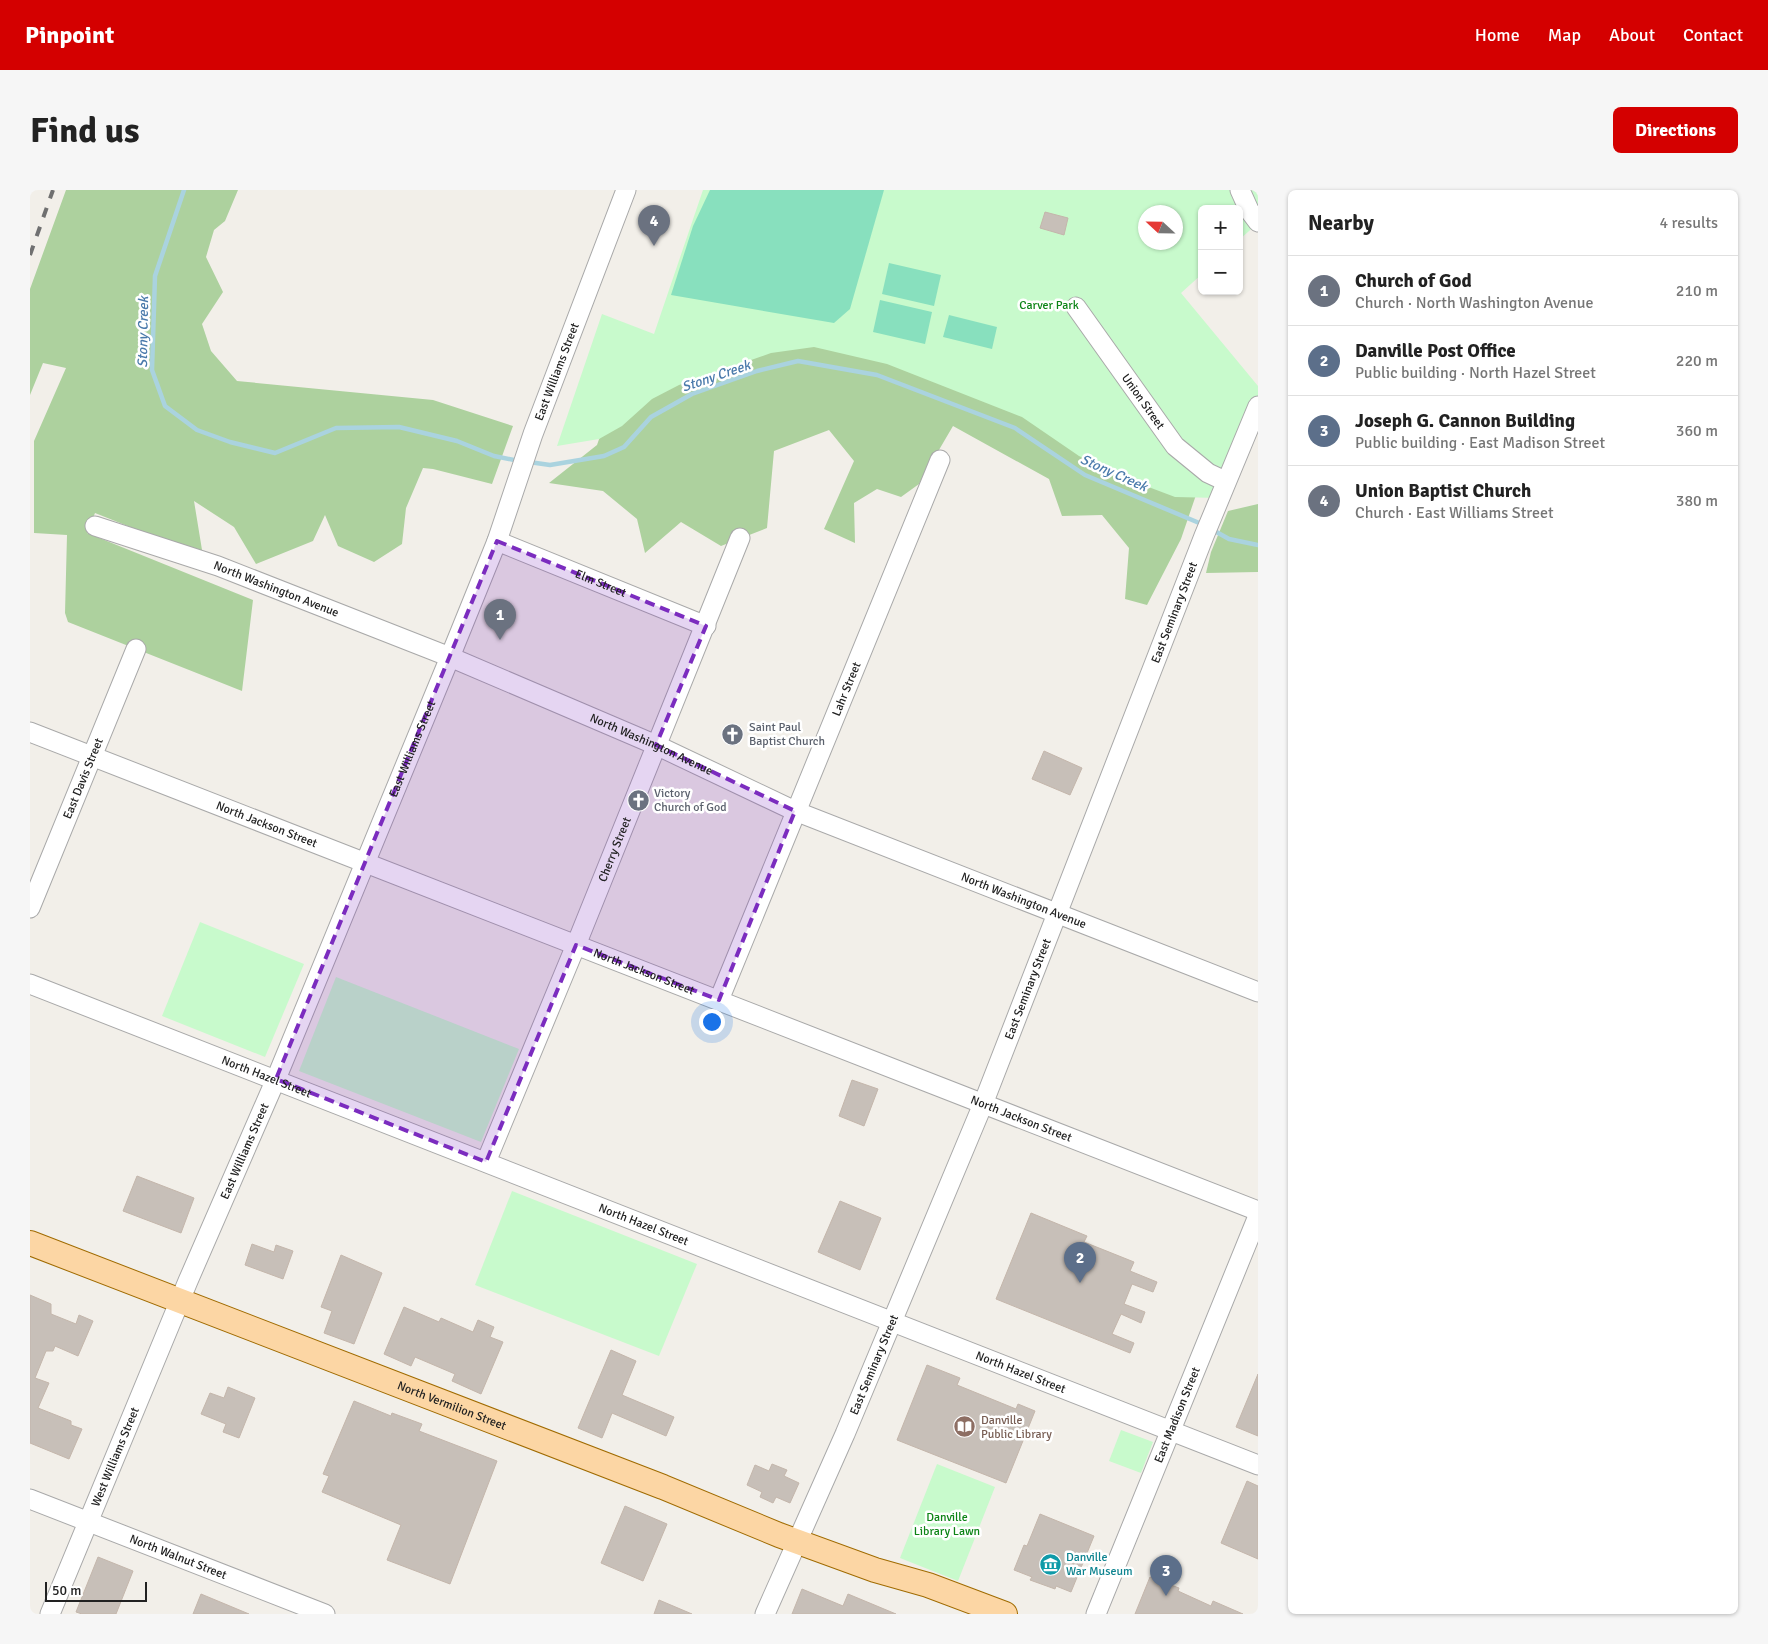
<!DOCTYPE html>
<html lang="en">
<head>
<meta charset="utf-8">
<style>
  body { margin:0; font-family:Signika,sans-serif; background:#f6f6f6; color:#222 }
  .controls { position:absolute; right:15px; top:15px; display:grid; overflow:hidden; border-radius:8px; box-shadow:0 1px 4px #0004 }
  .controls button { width:45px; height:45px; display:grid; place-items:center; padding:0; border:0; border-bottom:1px solid #e0e0e0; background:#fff; color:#222; font:25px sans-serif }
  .compass { position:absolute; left:1108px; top:15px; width:45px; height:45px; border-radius:50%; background:#fff; box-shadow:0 1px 4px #0004; rotate:292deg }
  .scale { position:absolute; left:15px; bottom:12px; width:102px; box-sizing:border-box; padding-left:5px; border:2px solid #222; border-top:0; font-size:14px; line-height:18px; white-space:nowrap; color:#222; -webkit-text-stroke:4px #fff; paint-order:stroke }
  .you { position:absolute; left:681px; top:831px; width:18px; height:18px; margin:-12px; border:4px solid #fff; border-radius:50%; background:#1a73e8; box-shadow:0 0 0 8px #1a73e833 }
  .badge { display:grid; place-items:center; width:32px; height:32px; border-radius:50%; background:#d40000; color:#fff; font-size:16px; font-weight:700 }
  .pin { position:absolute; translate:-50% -41px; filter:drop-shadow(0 1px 2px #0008) }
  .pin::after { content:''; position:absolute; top:26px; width:18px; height:15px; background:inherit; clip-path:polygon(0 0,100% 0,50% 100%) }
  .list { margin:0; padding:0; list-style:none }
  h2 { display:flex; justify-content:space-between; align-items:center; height:65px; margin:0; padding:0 20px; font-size:21px }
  h2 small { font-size:16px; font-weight:400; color:#767676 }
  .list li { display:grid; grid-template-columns:32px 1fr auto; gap:15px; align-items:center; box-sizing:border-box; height:70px; padding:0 20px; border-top:1px solid #e0e0e0 }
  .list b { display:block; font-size:19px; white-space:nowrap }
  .list p { margin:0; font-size:16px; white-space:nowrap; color:#767676 }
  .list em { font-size:16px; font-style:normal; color:#767676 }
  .map { position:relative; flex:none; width:1228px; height:1424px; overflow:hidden; border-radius:8px }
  header { display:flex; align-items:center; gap:30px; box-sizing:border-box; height:70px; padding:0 25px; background:#d40000; color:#fff }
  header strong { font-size:24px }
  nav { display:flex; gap:28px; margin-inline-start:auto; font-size:18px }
  .intro { display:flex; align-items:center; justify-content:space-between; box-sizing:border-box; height:120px; padding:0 30px }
  h1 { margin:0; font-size:35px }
  .button { padding:12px 22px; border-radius:8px; background:#d40000; color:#fff; font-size:18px; font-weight:700 }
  main { display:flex; gap:30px; padding:0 30px }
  aside { flex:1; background:#fff; border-radius:8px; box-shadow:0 1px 4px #0004 }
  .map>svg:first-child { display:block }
  .forest { fill:#add19e }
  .park { fill:#c8facc; fill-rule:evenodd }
  .pitch { fill:#88e0be }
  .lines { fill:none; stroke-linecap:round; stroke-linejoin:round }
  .stream { stroke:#aad3df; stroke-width:4.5 }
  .building { fill:#c7bfb8; stroke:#c4b6ab }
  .minor-casing { stroke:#a9a9a9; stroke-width:21 }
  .major-casing { stroke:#a06b00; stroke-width:26 }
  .minor { stroke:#fff; stroke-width:19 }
  .major { stroke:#fcd6a4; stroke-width:24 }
  .rail { stroke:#707070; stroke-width:4; stroke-dasharray:10 10; stroke-linecap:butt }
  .marked { fill:#7b2cbf; fill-opacity:0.2; stroke:#7b2cbf; stroke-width:4; stroke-dasharray:10 6; stroke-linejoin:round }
  .labels { text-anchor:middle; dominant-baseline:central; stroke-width:5; stroke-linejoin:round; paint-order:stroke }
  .park-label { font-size:12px; fill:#0c8416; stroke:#fff }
  .street-label { font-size:12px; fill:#222; stroke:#fff }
  .worship-label { font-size:12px; fill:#5b616d; stroke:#fff; text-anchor:start }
  .education-label { font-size:12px; fill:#785e54; stroke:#fff; text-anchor:start }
  .culture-label { font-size:12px; fill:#0d838f; stroke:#fff; text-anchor:start }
  .water-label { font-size:14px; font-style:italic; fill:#4a7aab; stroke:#fff }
</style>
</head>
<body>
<header>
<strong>Pinpoint</strong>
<nav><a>Home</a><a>Map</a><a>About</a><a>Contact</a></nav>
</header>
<div class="intro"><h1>Find us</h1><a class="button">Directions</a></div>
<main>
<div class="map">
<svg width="1228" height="1424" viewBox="0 0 1228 1424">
  <rect width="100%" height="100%" fill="#f2efe9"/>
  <g class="forest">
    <polygon points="36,0 208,0 195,31 184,40 176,67 193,102 172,134 181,161 207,191 403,210 483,236 462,294 403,279 393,278 376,318 372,354 344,372 308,356 295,325 283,351 226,374 204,337 164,311 173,366 65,323 57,343 223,410 212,501 38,432 35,423 37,345 4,343 4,251 36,178 13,173 0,205 0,99"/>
    <polygon points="829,143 1166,305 1151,349 1117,415 1095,409 1099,358 1072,325 1032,326 1019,289 923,236 889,294 871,307 847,299 824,313 825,353 794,339 824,271 799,240 744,261 737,338 691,356 651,332 615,363 607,329 573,301 519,293 567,255 584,206 618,184"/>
    <polygon points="1228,314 1228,382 1176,383 1181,362 1198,321"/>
  </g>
  <g class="park">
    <path d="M673 0H1228V33L1209 50V19H1172V84L1151 103 1228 196V216L1189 308 1145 307 1092 287 1049 266 992 227 857 174 784 157 741 163 649 195 622 209 592 236 569 249 527 256 572 124 624 144ZM1116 22H1146V52H1116Z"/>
    <polygon points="170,732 274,774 235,867 132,826"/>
    <polygon points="306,787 489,859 451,952 269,881"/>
    <polygon points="482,1001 667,1074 629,1166 445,1095"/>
    <polygon points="1091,1240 1123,1252 1111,1283 1079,1271"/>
    <polygon points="907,1274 965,1297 928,1391 870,1368"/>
  </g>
  <g class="pitch">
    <polygon points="680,0 854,0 820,119 804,133 641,105 663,36"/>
    <polygon points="859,73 911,85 904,116 852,104"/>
    <polygon points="850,110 902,122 895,154 843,142"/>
    <polygon points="919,125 967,137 962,159 913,147"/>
  </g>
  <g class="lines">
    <g class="stream">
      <polyline points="154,0 125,86 122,180 135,216 167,240 200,252 245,263 306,238 369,237 427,251 464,266 489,271"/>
      <polyline points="499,272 520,275 574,266 594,257 621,227 662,204 727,181 768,171 847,185 985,238 1055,285 1174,335"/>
      <polyline points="1181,339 1199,349 1228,355"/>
    </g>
  </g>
  <g class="building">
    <polygon points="1015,22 1038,28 1034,45 1010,38"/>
    <polygon points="1014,561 1052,578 1040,605 1002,589"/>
    <polygon points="822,890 848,899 834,936 809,926"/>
    <polygon points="107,986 164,1008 151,1043 93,1021"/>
    <polygon points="810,1011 851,1028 830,1080 788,1062"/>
    <polygon points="1001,1023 1057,1046 1054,1052 1104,1072 1100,1081 1127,1092 1123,1102 1102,1094 1094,1114 1115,1122 1111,1133 1091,1124 1082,1144 1104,1153 1100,1163 966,1109"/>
    <polygon points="222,1054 244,1062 246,1055 263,1061 253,1089 215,1075"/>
    <polygon points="311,1065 352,1083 324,1154 294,1143 302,1121 291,1117"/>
    <polygon points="0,1105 21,1114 21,1124 46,1134 49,1125 63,1131 48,1166 25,1156 23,1161 16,1161 5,1188 19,1193 8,1218 41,1231 41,1235 52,1239 39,1269 0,1253"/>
    <polygon points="374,1117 409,1132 411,1128 443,1142 448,1130 464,1137 460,1147 473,1152 451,1204 422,1191 425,1184 385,1167 381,1176 354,1164"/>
    <polygon points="581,1160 606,1171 592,1205 644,1227 636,1246 582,1223 572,1248 548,1238"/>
    <polygon points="897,1175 930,1188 927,1195 986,1219 988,1214 1005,1221 976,1293 867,1250"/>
    <polygon points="1228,1184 1228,1246 1206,1237"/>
    <polygon points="198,1197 225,1208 209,1248 193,1242 196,1234 171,1224 180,1203 194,1208"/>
    <polygon points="324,1211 361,1226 362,1223 392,1234 389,1241 467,1271 420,1394 357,1370 371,1335 292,1302 299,1286 293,1284"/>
    <polygon points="742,1274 757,1280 754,1286 769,1293 760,1313 746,1307 743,1313 730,1307 732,1302 717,1295 725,1275 739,1281"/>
    <polygon points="1217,1291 1228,1296 1228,1369 1191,1353"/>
    <polygon points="595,1316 637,1334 613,1391 571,1373"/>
    <polygon points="1010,1324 1064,1346 1041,1402 1026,1396 1025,1399 1000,1390 1002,1387 984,1380 994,1355 997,1356"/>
    <polygon points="68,1367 103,1381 86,1424 52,1424 46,1422"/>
    <polygon points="1120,1387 1149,1398 1148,1401 1181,1416 1183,1411 1213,1424 1105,1424"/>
    <polygon points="772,1399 813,1416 818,1404 866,1424 762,1424"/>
    <polygon points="171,1404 219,1424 163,1424"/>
    <polygon points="629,1410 662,1424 624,1424"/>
  </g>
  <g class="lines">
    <defs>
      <g id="minor">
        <polyline points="1210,0 1219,20 1228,32"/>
        <path id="s1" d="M1046 117 1145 256 1178 283 1195 291"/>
        <path id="s2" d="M65 336 188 376 420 467 626 555 765 621 1228 802"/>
        <path id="s3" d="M467 351 676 436"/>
        <path id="s4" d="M0 542 1228 1021"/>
        <path id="s5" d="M0 718 106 459"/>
        <path id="s6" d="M0 794 1228 1275"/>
        <path id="s7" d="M689 810 910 270"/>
        <path id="s8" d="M456 972 546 755 710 348"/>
        <path id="s9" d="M0 1309 295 1424"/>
        <path id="s10" d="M20 1424 158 1091 246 889 420 467 467 351 503 244 596 0"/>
        <path id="s11" d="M735 1424 815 1244 953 914 1174 346 1228 216"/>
        <path id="s12" d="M1066 1424 1228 1026"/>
      </g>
      <g id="major">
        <path id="s13" d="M0 1053 633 1297 749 1345 845 1380 898 1395 975 1424"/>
      </g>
    </defs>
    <use href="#minor" class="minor-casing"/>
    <use href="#major" class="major-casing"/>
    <use href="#minor" class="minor"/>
    <use href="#major" class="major"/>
    <polyline class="rail" points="0,65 23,0"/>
  </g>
  <path class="marked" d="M467 351 676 436 626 555 765 621 689 810 546 755 456 972 246 889Z"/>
  <defs>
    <symbol id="church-disc" viewBox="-11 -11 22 22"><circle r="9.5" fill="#6b7280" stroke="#fff"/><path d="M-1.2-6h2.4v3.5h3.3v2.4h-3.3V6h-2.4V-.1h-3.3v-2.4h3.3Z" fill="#fff"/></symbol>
    <symbol id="library-disc" viewBox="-11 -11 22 22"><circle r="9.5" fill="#8d6e63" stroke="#fff"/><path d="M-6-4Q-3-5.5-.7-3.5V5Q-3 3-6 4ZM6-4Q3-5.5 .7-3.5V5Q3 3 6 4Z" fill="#fff"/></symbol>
    <symbol id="museum-disc" viewBox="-11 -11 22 22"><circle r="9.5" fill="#0f9aa8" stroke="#fff"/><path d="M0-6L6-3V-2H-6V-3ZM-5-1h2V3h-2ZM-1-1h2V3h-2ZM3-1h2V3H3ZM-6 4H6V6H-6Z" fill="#fff"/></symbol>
  </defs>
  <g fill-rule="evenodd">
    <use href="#church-disc" x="690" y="532" width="25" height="25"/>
    <use href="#church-disc" x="596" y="598" width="25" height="25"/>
    <use href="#library-disc" x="922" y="1224" width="25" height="25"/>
    <use href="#museum-disc" x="1008" y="1362" width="25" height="25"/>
  </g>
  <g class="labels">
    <g class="park-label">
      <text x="1019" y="115">Carver Park</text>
      <text x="917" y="1327">Danville<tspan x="917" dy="14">Library Lawn</tspan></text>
    </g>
    <g class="street-label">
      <text stroke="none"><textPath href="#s10" startOffset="1342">East Williams Street</textPath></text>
      <text stroke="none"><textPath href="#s1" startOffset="116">Union Street</textPath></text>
      <text stroke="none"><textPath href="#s3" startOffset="112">Elm Street</textPath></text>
      <text stroke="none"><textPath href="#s2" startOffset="192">North Washington Avenue</textPath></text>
      <text stroke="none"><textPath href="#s11" startOffset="1082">East Seminary Street</textPath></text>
      <text stroke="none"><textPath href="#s7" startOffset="336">Lahr Street</textPath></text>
      <text stroke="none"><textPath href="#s2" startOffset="598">North Washington Avenue</textPath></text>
      <text stroke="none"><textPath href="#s10" startOffset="938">East Williams Street</textPath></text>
      <text stroke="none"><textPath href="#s5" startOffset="140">East Davis Street</textPath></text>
      <text stroke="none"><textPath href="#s4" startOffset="254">North Jackson Street</textPath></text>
      <text stroke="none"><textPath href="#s8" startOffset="338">Cherry Street</textPath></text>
      <text stroke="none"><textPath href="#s2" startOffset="1002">North Washington Avenue</textPath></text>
      <text stroke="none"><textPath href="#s4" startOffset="659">North Jackson Street</textPath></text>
      <text stroke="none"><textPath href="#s11" startOffset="678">East Seminary Street</textPath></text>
      <text stroke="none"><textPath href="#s6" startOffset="254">North Hazel Street</textPath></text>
      <text stroke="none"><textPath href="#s4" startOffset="1064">North Jackson Street</textPath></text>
      <text stroke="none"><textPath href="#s10" startOffset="502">East Williams Street</textPath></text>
      <text stroke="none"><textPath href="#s6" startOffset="659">North Hazel Street</textPath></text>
      <text stroke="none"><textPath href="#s11" startOffset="272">East Seminary Street</textPath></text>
      <text stroke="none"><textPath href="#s6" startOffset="1064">North Hazel Street</textPath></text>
      <text stroke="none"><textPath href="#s13" startOffset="452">North Vermilion Street</textPath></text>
      <text stroke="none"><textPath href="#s12" startOffset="215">East Madison Street</textPath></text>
      <text stroke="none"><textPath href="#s10" startOffset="170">West Williams Street</textPath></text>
      <text stroke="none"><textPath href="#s9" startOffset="159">North Walnut Street</textPath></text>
    </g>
    <g class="worship-label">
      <text x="719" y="537">Saint Paul<tspan x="719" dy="14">Baptist Church</tspan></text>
      <text x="624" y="603">Victory<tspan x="624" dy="14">Church of God</tspan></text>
    </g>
    <g class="education-label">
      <text x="951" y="1230">Danville<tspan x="951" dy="14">Public Library</tspan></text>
    </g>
    <g class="culture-label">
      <text x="1036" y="1367">Danville<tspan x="1036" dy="14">War Museum</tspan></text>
    </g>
    <g class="water-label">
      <text transform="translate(113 142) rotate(-89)">Stony Creek</text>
      <text transform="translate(686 186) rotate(-19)">Stony Creek</text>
      <text transform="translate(1084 283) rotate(24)">Stony Creek</text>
    </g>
  </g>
</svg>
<div class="controls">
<button>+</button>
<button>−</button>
</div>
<svg class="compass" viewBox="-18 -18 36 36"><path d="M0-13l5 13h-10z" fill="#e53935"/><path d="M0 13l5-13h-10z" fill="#767676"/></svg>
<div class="scale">50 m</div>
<div class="you"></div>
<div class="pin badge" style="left:470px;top:450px;background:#6b7280">1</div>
<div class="pin badge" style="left:1050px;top:1093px;background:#5c6f8a">2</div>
<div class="pin badge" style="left:1136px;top:1406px;background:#5c6f8a">3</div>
<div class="pin badge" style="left:624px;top:56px;background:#6b7280">4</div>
</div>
<aside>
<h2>Nearby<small>4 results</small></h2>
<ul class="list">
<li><span class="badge" style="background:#6b7280">1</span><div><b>Church of God</b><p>Church · North Washington Avenue</p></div><em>210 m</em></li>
<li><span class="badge" style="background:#5c6f8a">2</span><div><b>Danville Post Office</b><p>Public building · North Hazel Street</p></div><em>220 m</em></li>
<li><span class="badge" style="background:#5c6f8a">3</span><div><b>Joseph G. Cannon Building</b><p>Public building · East Madison Street</p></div><em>360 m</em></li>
<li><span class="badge" style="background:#6b7280">4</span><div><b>Union Baptist Church</b><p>Church · East Williams Street</p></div><em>380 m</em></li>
</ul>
</aside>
</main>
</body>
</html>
